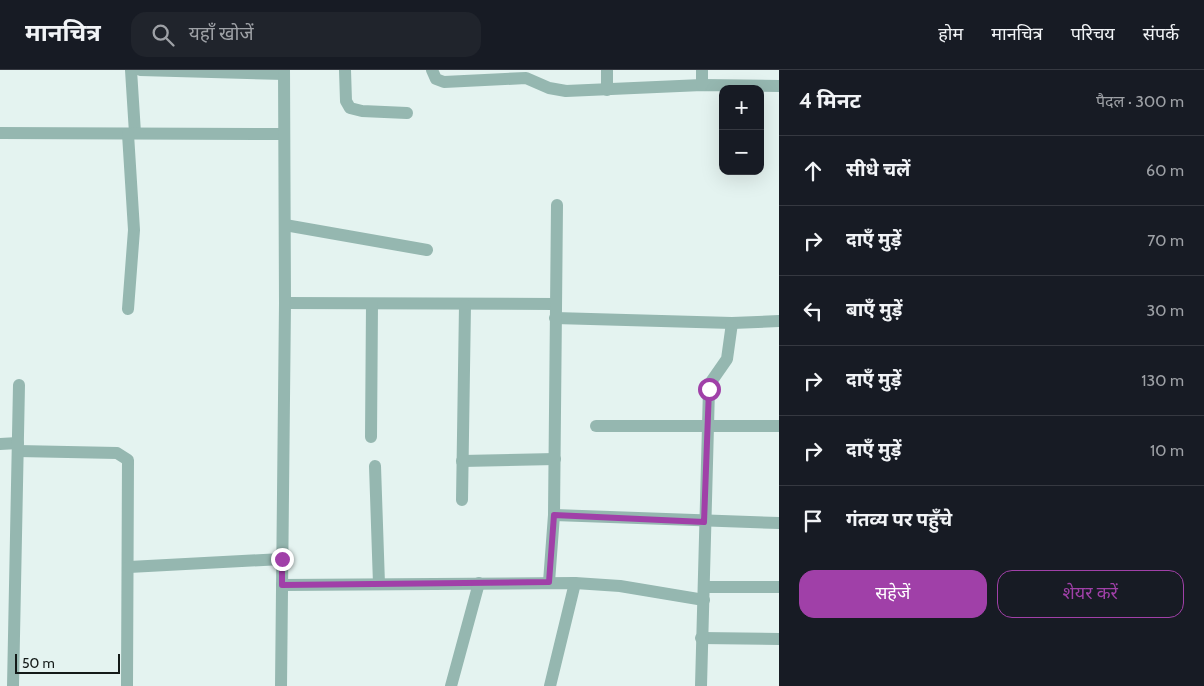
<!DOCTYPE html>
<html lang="hi">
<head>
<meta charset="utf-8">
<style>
  body { margin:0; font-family:Cabin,"Noto Sans Devanagari",sans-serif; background:#20242c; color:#f1f3f6 }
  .controls { position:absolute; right:15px; top:15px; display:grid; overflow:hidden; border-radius:10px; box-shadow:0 5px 20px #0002 }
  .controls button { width:45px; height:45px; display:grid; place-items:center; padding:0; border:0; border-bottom:1px solid #363941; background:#171b24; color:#f1f3f6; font:25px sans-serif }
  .scale { position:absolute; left:15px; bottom:12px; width:105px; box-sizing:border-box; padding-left:5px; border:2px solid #141a18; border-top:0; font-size:14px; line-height:18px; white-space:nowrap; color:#141a18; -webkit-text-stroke:4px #e4f3f0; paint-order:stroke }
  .stop { position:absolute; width:15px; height:15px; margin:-11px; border:4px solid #a040a8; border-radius:50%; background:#fff }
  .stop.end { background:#a040a8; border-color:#fff; box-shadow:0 1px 5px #0008 }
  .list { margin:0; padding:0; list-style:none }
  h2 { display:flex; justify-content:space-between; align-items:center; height:65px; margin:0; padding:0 20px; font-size:21px }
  h2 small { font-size:16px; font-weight:400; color:#9ea1a6 }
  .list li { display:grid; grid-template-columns:32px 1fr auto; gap:15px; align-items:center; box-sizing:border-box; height:70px; padding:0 20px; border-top:1px solid #363941 }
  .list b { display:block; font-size:19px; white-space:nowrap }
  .list em { font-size:16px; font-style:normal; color:#9ea1a6 }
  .actions { display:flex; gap:10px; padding:15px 20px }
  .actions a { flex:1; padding:11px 0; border:1px solid #a040a8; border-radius:15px; text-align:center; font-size:18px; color:#a040a8 }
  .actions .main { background:#a040a8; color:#fff }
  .icon { flex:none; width:28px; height:28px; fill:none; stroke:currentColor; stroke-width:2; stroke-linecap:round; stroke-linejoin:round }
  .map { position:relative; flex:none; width:779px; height:616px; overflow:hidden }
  header { display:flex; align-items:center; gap:30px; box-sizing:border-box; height:70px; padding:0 25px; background:#171b24; border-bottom:1px solid #363941 }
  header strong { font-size:24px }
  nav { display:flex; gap:28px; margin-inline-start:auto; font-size:18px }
  .search { width:350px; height:45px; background:#20242c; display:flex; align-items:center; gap:12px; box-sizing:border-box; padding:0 18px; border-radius:15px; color:#9ea1a6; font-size:19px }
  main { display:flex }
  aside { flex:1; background:#171b24 }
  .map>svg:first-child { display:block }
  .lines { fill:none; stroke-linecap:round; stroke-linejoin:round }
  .minor { stroke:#95b7b0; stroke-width:12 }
  .route { stroke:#a040a8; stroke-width:6 }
</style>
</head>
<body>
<header>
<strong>मानचित्र</strong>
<div class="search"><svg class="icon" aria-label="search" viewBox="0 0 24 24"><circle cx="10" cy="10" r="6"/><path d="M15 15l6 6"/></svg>यहाँ खोजें</div>
<nav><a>होम</a><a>मानचित्र</a><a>परिचय</a><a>संपर्क</a></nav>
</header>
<main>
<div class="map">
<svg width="779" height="616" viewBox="0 0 779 616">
  <rect width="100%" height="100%" fill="#e4f3f0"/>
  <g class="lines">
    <g class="minor">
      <polyline points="131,0 135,63"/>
      <polyline points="140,0 284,4"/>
      <polyline points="345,0 346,31 350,38 362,41 407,43"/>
      <polyline points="432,0 436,9 444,12 526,8 549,18 566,21 702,15 779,16"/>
      <polyline points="607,0 607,20"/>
      <polyline points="702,0 702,15"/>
      <polyline points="0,63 283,64"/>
      <polyline points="128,64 134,160 128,239"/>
      <polyline points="285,155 427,180"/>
      <polyline points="285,233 555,234"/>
      <polyline points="555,248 732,253 779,251"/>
      <polyline points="596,356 779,356"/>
      <polyline points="371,367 372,234"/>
      <polyline points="0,374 18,373"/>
      <polyline points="18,381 117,383 128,390 127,616"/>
      <polyline points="462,391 555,389"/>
      <polyline points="375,396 379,514"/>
      <polyline points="462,430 465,235"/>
      <polyline points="554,445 779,453"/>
      <polyline points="129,497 282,489"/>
      <polyline points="549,512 554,445 557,135"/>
      <polyline points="282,515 575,513 620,516 704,530"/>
      <polyline points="705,517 779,517"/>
      <polyline points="701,568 779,569"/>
      <polyline points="13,616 19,315"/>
      <polyline points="281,616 285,233 284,0"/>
      <polyline points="451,616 479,513"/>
      <polyline points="550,616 575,513"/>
      <polyline points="701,616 709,319 711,312 727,289 732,253"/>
    </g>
  </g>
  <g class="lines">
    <polyline class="route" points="282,489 282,515 549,512 554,445 704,452 709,319"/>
  </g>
</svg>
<div class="controls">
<button>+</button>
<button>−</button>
</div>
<div class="scale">50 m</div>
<div class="stop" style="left:709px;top:319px"></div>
<div class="stop end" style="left:282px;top:489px"></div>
</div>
<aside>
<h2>4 मिनट<small>पैदल · 300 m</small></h2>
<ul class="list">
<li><svg class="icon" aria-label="ahead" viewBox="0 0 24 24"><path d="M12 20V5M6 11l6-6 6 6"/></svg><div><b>सीधे चलें</b></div><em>60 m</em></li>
<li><svg class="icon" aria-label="right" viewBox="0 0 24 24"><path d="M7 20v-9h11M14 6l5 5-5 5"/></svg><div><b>दाएँ मुड़ें</b></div><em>70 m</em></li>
<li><svg class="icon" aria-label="left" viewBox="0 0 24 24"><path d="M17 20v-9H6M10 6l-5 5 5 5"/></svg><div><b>बाएँ मुड़ें</b></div><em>30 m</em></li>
<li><svg class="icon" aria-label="right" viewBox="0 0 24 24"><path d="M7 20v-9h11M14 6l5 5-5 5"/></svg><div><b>दाएँ मुड़ें</b></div><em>130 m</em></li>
<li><svg class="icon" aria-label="right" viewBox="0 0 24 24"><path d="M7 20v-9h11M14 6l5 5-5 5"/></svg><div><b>दाएँ मुड़ें</b></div><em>10 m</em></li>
<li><svg class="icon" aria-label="arrive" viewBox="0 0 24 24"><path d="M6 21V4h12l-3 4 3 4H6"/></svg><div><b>गंतव्य पर पहुँचे</b></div></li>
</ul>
<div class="actions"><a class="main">सहेजें</a><a>शेयर करें</a></div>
</aside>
</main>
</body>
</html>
